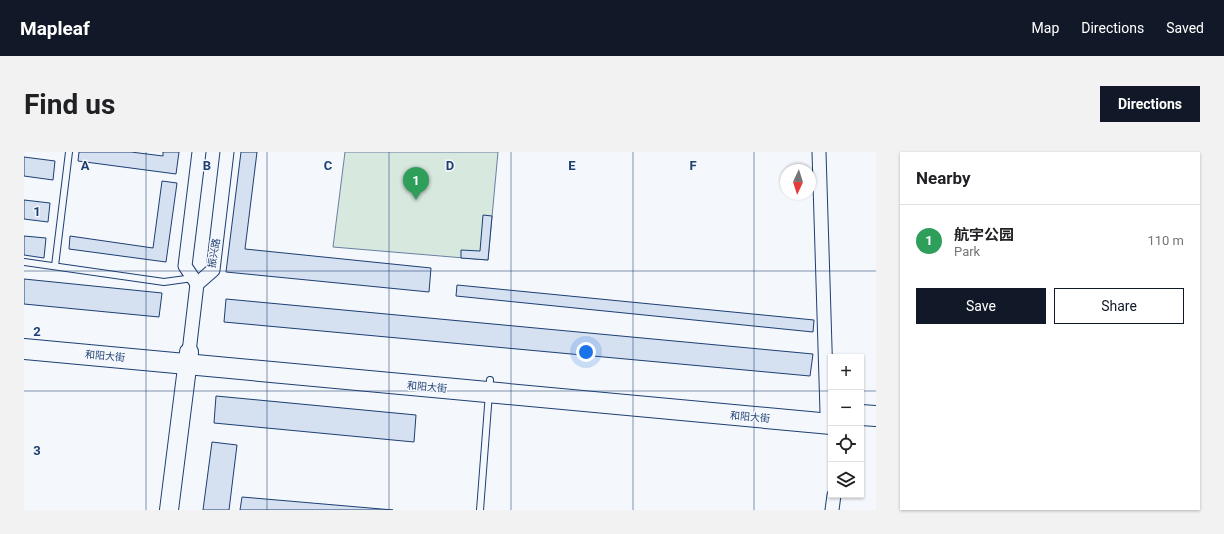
<!DOCTYPE html>
<html lang="en">
<head>
<meta charset="utf-8">
<style>
  body { margin:0; font-family:Roboto,"Noto Sans SC",sans-serif; background:#f2f2f2; color:#202124 }
  .controls { position:absolute; right:12px; bottom:12px; display:grid; overflow:hidden; border-radius:0px; box-shadow:0 1px 3px #0004 }
  .controls button { width:36px; height:36px; display:grid; place-items:center; padding:0; border:0; border-bottom:1px solid #e0e0e0; background:#fff; color:#202124; font:20px sans-serif }
  .compass { position:absolute; left:756px; top:12px; width:36px; height:36px; border-radius:50%; background:#fff; box-shadow:0 1px 3px #0004; rotate:184deg }
  .you { position:absolute; left:562px; top:200px; width:14px; height:14px; margin:-10px; border:3px solid #fff; border-radius:50%; background:#1a73e8; box-shadow:0 0 0 6px #1a73e833 }
  .badge { display:grid; place-items:center; width:26px; height:26px; border-radius:50%; background:#111827; color:#fff; font-size:13px; font-weight:700 }
  .pin { position:absolute; translate:-50% -33px; filter:drop-shadow(0 1px 2px #0008) }
  .pin::after { content:''; position:absolute; top:21px; width:14px; height:12px; background:inherit; clip-path:polygon(0 0,100% 0,50% 100%) }
  .list { margin:0; padding:0; list-style:none }
  h2 { display:flex; justify-content:space-between; align-items:center; height:52px; margin:0; padding:0 16px; font-size:17px }
  h2 small { font-size:13px; font-weight:400; color:#757577 }
  .list li { display:grid; grid-template-columns:26px 1fr auto; gap:12px; align-items:center; box-sizing:border-box; height:72px; padding:0 16px; border-top:1px solid #e0e0e0 }
  .list b { display:block; font-size:15px; white-space:nowrap }
  .list p { margin:0; font-size:13px; white-space:nowrap; color:#757577 }
  .list em { font-size:13px; font-style:normal; color:#757577 }
  .actions { display:flex; gap:8px; padding:12px 16px }
  .actions a { flex:1; padding:9px 0; border:1px solid #111827; border-radius:0px; text-align:center; font-size:14px; color:#111827 }
  .actions .main { background:#111827; color:#fff }
  .icon { flex:none; width:22px; height:22px; fill:none; stroke:currentColor; stroke-width:2; stroke-linecap:round; stroke-linejoin:round }
  .map { position:relative; flex:none; width:852px; height:358px; overflow:hidden; border-radius:0px }
  header { display:flex; align-items:center; gap:24px; box-sizing:border-box; height:56px; padding:0 20px; background:#111827; color:#fff }
  header strong { font-size:19px }
  nav { display:flex; gap:22px; margin-inline-start:auto; font-size:14px }
  .intro { display:flex; align-items:center; justify-content:space-between; box-sizing:border-box; height:96px; padding:0 24px }
  h1 { margin:0; font-size:28px }
  .button { padding:10px 18px; border-radius:0px; background:#111827; color:#fff; font-size:14px; font-weight:700 }
  main { display:flex; gap:24px; padding:0 24px }
  aside { flex:1; background:#fff; border-radius:0px; box-shadow:0 1px 3px #0004 }
  .map>svg:first-child { display:block }
  .green { fill:#d7e8df; stroke:#687fa3 }
  .building { fill:#d5e0f0; stroke:#1d3f73 }
  .lines { fill:none; stroke-linecap:round; stroke-linejoin:round }
  .lane-casing { stroke:#1d3f73; stroke-width:8 }
  .street-casing { stroke:#1d3f73; stroke-width:15 }
  .secondary-casing { stroke:#1d3f73; stroke-width:20 }
  .primary-casing { stroke:#1d3f73; stroke-width:22 }
  .lane { stroke:#f4f7fb; stroke-width:6 }
  .street { stroke:#f4f7fb; stroke-width:13 }
  .secondary { stroke:#f4f7fb; stroke-width:18 }
  .primary { stroke:#f4f7fb; stroke-width:20 }
  .grid { fill:none; stroke:#1d3f73; stroke-width:1; stroke-opacity:0.55 }
  .labels { text-anchor:middle; dominant-baseline:central; stroke-width:3; stroke-linejoin:round; paint-order:stroke }
  .street-label { font-size:10px; fill:#1d3f73; stroke:#f4f7fb }
  .grid-label { font-size:13px; text-anchor:middle; font-weight:bold; fill:#1d3f73; stroke:#f4f7fb; stroke-width:3; stroke-linejoin:round; paint-order:stroke }
</style>
</head>
<body>
<header>
<strong>Mapleaf</strong>
<nav><a>Map</a><a>Directions</a><a>Saved</a></nav>
</header>
<div class="intro"><h1>Find us</h1><a class="button">Directions</a></div>
<main>
<div class="map">
<svg width="852" height="358" viewBox="0 0 852 358">
  <rect width="100%" height="100%" fill="#f4f7fb"/>
  <polygon class="green" points="321,0 474,0 464,108 309,95"/>
  <g class="building">
    <polygon points="55,0 107,0 139,4 139,0 155,0 152,22 54,9"/>
    <polygon points="217,0 233,0 221,97 407,116 405,140 202,120"/>
    <polygon points="0,5 31,9 29,28 0,24"/>
    <polygon points="138,29 153,31 142,110 45,97 46,84 129,96"/>
    <polygon points="0,48 26,51 24,70 0,67"/>
    <polygon points="459,63 468,64 464,108 437,106 437,98 456,99"/>
    <polygon points="0,84 22,86 20,106 0,103"/>
    <polygon points="0,127 138,141 135,165 0,152"/>
    <polygon points="433,133 790,168 789,180 432,144"/>
    <polygon points="202,147 789,202 786,224 200,170"/>
    <polygon points="192,244 392,263 390,290 190,271"/>
    <polygon points="188,290 213,293 205,358 179,358"/>
    <polygon points="218,345 369,358 216,358"/>
  </g>
  <g class="lines">
    <defs>
      <g id="lane">
        <polyline points="0,110 140,130 169,126"/>
        <polyline points="31,114 45,0"/>
        <polyline points="456,358 466,228"/>
      </g>
      <g id="street">
        <polyline points="795,0 803,260"/>
        <polyline points="173,132 189,118 203,0"/>
        <polyline points="173,132 161,114 175,0"/>
        <polyline points="165,200 173,132"/>
        <polyline points="808,358 810,343"/>
      </g>
      <polyline id="secondary" points="145,358 165,200"/>
      <g id="primary">
        <polyline points="0,197 807,272"/>
        <polyline points="837,263 852,264"/>
      </g>
    </defs>
    <use href="#lane" class="lane-casing"/>
    <use href="#street" class="street-casing"/>
    <use href="#secondary" class="secondary-casing"/>
    <use href="#primary" class="primary-casing"/>
    <use href="#lane" class="lane"/>
    <use href="#street" class="street"/>
    <use href="#secondary" class="secondary"/>
    <use href="#primary" class="primary"/>
  </g>
  <path class="grid" d="M122 0V358M243 0V358M365 0V358M487 0V358M609 0V358M730 0V358M0 119H852M0 239H807M837 239H852"/>
  <g class="labels">
    <g class="street-label">
      <text transform="translate(190 101) rotate(-80)">振兴路</text>
      <text transform="translate(81 204) rotate(5)">和阳大街</text>
      <text transform="translate(403 235) rotate(5)">和阳大街</text>
      <text transform="translate(726 265) rotate(5)">和阳大街</text>
    </g>
  </g>
  <g class="grid-label">
    <text x="61" y="18">A</text>
    <text x="183" y="18">B</text>
    <text x="304" y="18">C</text>
    <text x="426" y="18">D</text>
    <text x="548" y="18">E</text>
    <text x="669" y="18">F</text>
    <text x="13" y="64">1</text>
    <text x="13" y="184">2</text>
    <text x="13" y="303">3</text>
  </g>
</svg>
<div class="controls">
<button>+</button>
<button>−</button>
<button><svg class="icon" aria-label="locate" viewBox="0 0 24 24"><circle cx="12" cy="12" r="6"/><path d="M12 2v4M12 18v4M2 12h4M18 12h4"/></svg></button>
<button><svg class="icon" aria-label="layers" viewBox="0 0 24 24"><path d="M12 4l9 5-9 5-9-5zM3 14l9 5 9-5"/></svg></button>
</div>
<svg class="compass" viewBox="-18 -18 36 36"><path d="M0-13l5 13h-10z" fill="#e53935"/><path d="M0 13l5-13h-10z" fill="#757577"/></svg>
<div class="you"></div>
<div class="pin badge" style="left:392px;top:48px;background:#2e9e5b">1</div>
</div>
<aside>
<h2>Nearby<small></small></h2>
<ul class="list">
<li><span class="badge" style="background:#2e9e5b">1</span><div><b>航宇公园</b><p>Park</p></div><em>110 m</em></li>
</ul>
<div class="actions"><a class="main">Save</a><a>Share</a></div>
</aside>
</main>
</body>
</html>
